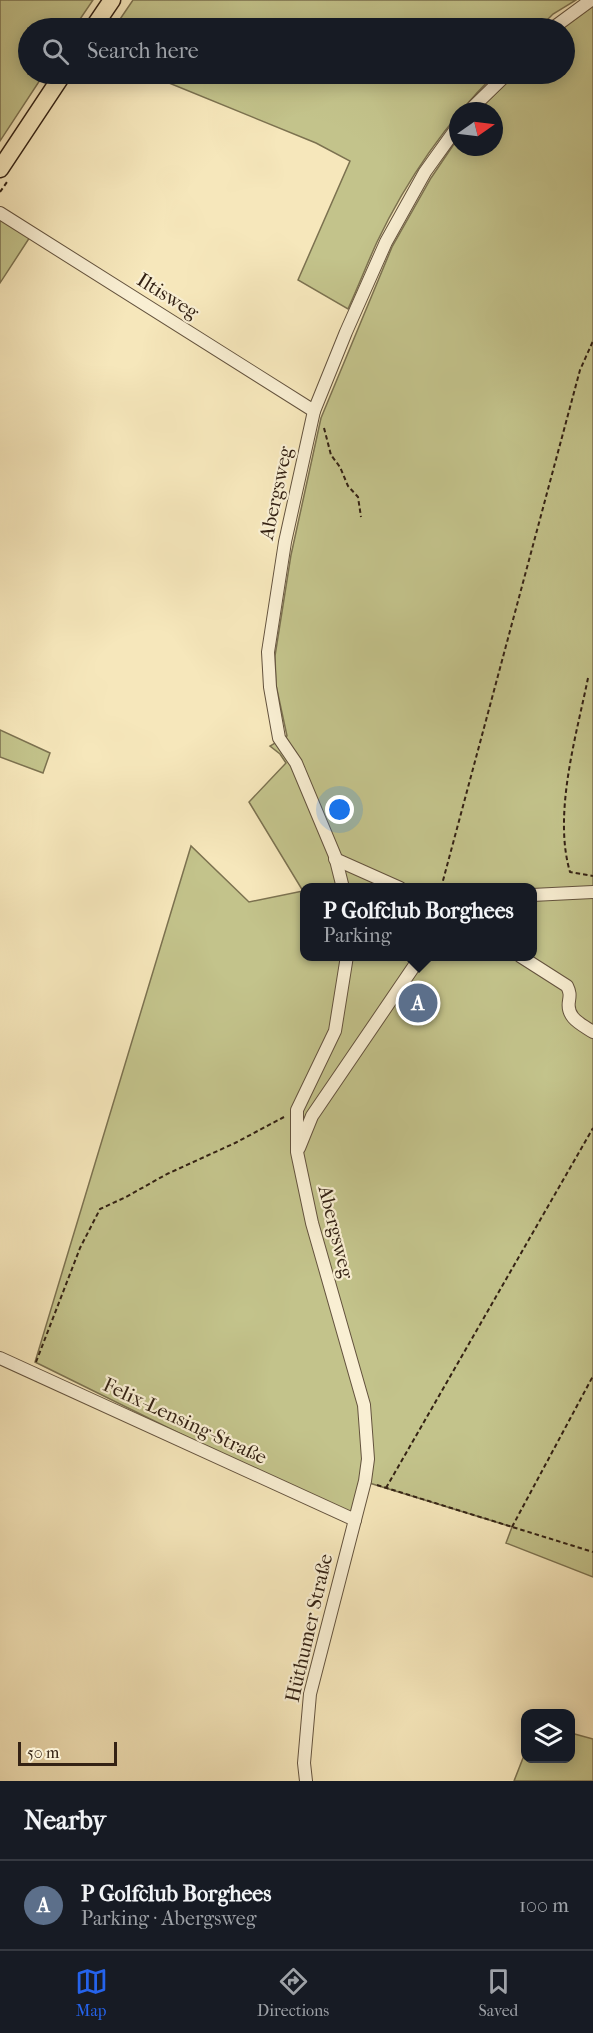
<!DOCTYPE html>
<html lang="en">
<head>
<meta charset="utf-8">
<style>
  body { margin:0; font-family:"IM FELL French Canon",serif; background:#242831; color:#f1f3f6 }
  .controls { position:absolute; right:18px; bottom:18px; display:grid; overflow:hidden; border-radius:12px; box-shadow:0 3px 15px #0003 }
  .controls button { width:54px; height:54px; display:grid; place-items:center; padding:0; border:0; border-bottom:2px solid #363941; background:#171b24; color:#f1f3f6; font:30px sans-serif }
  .compass { position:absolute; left:449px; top:102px; width:54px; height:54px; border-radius:50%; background:#171b24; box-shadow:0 3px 15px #0003; rotate:76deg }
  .scale { position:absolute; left:18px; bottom:15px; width:99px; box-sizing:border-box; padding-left:6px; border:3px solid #342214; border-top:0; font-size:16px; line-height:21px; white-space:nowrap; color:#342214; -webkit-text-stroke:4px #f9efd3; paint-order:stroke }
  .you { position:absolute; left:340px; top:810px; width:21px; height:21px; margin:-15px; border:4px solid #fff; border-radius:50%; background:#1a73e8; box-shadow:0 0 0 9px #1a73e833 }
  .badge { display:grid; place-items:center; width:39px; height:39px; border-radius:50%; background:#2563eb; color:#fff; font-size:20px; font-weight:700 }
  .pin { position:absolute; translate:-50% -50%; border:3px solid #fff; box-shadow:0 2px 6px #0006 }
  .popup { position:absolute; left:300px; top:883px; width:237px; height:78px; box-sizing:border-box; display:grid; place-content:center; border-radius:12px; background:#171b24; filter:drop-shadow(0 2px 4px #0005); font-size:20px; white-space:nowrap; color:#9ea1a6 }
  .popup b { font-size:22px; color:#f1f3f6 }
  .popup::after { content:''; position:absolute; left:50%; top:100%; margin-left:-12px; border:12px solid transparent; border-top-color:#171b24 }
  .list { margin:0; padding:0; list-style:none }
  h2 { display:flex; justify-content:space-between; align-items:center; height:78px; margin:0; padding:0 24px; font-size:26px }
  h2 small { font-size:20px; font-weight:400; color:#9ea1a6 }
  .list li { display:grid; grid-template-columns:39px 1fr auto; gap:18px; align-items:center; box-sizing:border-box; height:90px; padding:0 24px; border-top:2px solid #363941 }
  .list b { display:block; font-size:22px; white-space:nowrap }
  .list p { margin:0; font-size:20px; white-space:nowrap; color:#9ea1a6 }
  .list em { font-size:20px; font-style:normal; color:#9ea1a6 }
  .icon { flex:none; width:33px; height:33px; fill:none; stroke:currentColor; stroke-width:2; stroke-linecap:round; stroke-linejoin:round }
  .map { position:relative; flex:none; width:593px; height:1781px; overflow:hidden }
  .search { position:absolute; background:#171b24; box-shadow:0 3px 15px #0003; left:18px; right:18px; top:18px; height:66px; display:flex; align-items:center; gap:15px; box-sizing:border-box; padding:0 21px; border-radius:33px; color:#9ea1a6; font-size:22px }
  .sheet { height:168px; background:#171b24 }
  nav { display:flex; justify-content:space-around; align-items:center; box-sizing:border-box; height:84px; border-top:2px solid #363941; background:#171b24; font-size:16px; color:#9ea1a6 }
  nav a { display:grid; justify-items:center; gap:3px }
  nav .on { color:#2563eb }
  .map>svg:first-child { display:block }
  .green { fill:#c3c38b; stroke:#7c7250; stroke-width:1.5; fill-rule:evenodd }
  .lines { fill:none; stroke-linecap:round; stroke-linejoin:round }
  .minor-casing { stroke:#64533e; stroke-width:14 }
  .major-casing { stroke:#342214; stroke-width:19 }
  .path { stroke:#342214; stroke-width:2; stroke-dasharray:4.5 3; stroke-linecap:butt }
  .minor { stroke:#f9efd3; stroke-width:12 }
  .major { stroke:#f6e7bb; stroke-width:16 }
  .labels { text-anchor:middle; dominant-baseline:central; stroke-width:4.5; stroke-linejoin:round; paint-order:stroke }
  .street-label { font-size:20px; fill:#342214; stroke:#f9efd3 }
</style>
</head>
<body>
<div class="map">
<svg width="593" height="1781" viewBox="0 0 593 1781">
  <rect width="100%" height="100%" fill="#f6e7bb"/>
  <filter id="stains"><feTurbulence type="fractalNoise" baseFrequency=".00333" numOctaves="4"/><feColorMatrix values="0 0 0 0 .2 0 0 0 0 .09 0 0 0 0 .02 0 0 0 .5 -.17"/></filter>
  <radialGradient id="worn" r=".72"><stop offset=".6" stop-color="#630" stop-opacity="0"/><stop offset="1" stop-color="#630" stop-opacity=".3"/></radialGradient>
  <g class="green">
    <polygon points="0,0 93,0 74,28 28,28 28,74 44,74 0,141"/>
    <polygon points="133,0 576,0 553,14 539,28 114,28"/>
    <path d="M593 6V1577L506 1543 512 1527 366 1482 355 1520 35 1362 191 846 249 902 303 891 249 802 286 763 280 754 270 746 287 736 276 685 275 656 291 555 321 418 392 247 431 178 458 138V147H494V111H477L516 74H564V28H562ZM304 888H532V956H304Z"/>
    <path d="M147 74H495C447 122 407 179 377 242 367 264 358 287 348 309L298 280 350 161 316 143Z"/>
    <polygon points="0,216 30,237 0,283"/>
    <polygon points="0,730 50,753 43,773 0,757"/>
    <polygon points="571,1733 593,1739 593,1781 514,1781 525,1753 526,1758 570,1758"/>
  </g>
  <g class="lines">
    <defs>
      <g id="minor">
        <polyline points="553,28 591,0"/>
        <polyline points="469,111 507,74"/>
        <polyline points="0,213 314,411"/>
        <polyline points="335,859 400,888"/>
        <polyline points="343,888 335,856 296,763 279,738 270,687 268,652 285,542 314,411 346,332 386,242 425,172 458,126"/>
        <polyline points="532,895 593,892"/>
        <path d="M520 956 567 986C570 992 570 995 569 1001 566 1018 581 1024 593 1032"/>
        <polyline points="299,1148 312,1116 421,956"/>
        <polyline points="0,1358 355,1520"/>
        <polyline points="306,1781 304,1763 310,1694 365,1481 368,1459 364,1405 312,1223 297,1152 297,1110 335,1031 347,956"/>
      </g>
      <g id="major">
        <polyline points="93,28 112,0"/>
        <polyline points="0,169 63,74"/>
      </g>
    </defs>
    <use href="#minor" class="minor-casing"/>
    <use href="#major" class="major-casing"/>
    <g class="path">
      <polyline points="0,192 7,182"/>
      <polyline points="324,428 331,455 340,467 348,486 358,497 361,517"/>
      <path d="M588 678C576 737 553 814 570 872L593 876"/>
      <polyline points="441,888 580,370 593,341"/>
      <polyline points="36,1362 80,1248 100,1209 126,1197 167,1174 235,1143 284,1117"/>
      <polyline points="377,1485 593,1552"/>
      <polyline points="386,1488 593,1128"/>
      <polyline points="512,1527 593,1376"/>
    </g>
    <use href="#minor" class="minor"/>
    <use href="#major" class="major"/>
  </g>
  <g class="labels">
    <g class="street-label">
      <text transform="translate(168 296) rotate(32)">Iltisweg</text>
      <text transform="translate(276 493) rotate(-78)">Abergsweg</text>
      <text transform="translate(336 1232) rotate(76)">Abergsweg</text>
      <text transform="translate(185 1421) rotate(25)">Felix-Lensing-Straße</text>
      <text transform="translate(309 1628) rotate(-77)">Hüthumer Straße</text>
    </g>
  </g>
  <rect width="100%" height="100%" filter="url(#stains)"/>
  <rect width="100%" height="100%" fill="url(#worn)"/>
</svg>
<div class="controls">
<button><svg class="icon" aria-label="layers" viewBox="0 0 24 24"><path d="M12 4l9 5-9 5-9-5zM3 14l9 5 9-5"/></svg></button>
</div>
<svg class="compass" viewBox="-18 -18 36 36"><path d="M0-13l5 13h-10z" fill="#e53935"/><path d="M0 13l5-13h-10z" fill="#9ea1a6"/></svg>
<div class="scale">50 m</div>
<div class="you"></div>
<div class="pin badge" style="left:418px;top:1003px;background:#5c6f8a">A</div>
<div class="popup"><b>P Golfclub Borghees</b>Parking</div>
<div class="search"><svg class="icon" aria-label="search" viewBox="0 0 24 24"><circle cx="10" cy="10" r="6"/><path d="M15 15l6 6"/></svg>Search here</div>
</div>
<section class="sheet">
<h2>Nearby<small></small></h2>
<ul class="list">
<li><span class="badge" style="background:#5c6f8a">A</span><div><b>P Golfclub Borghees</b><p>Parking · Abergsweg</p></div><em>100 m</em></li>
</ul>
</section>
<nav>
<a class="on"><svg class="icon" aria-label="map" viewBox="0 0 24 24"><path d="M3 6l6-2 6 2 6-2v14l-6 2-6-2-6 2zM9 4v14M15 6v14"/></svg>Map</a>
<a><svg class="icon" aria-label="directions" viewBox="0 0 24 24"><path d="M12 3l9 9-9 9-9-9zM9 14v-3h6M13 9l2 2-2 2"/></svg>Directions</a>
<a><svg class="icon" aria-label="saved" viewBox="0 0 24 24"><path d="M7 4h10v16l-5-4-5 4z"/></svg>Saved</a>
</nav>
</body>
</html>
